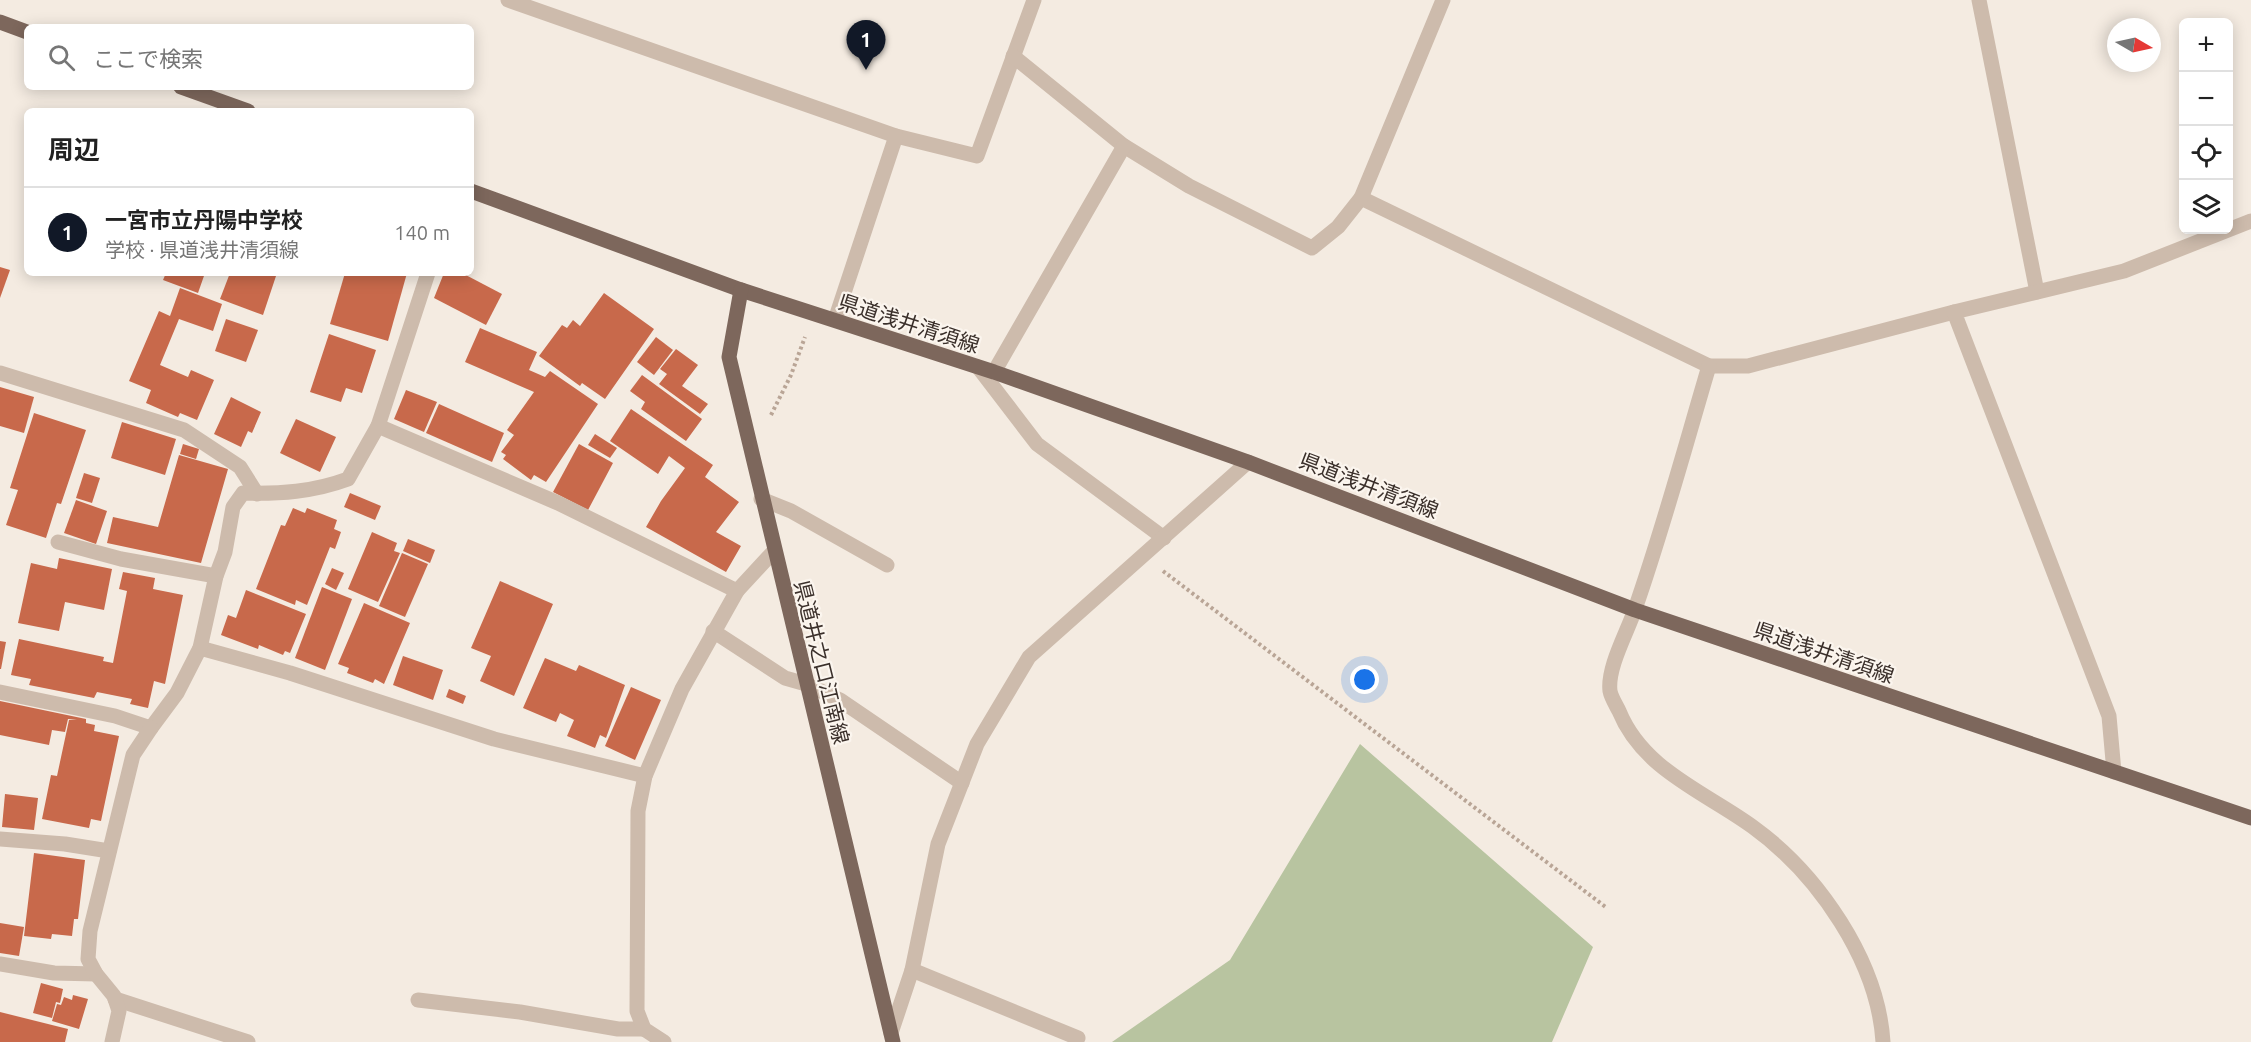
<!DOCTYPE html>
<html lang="ja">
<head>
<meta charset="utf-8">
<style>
  body { margin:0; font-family:Ubuntu,"Noto Sans JP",sans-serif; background:#f6f6f6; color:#222 }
  .controls { position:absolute; right:18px; top:18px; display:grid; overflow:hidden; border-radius:9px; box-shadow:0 3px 15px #0003 }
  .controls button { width:54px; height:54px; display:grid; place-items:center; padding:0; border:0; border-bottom:2px solid #e0e0e0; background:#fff; color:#222; font:30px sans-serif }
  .compass { position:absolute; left:2107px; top:18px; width:54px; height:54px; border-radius:50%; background:#fff; box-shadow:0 3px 15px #0003; rotate:99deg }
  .you { position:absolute; left:1365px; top:680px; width:21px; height:21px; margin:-15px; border:4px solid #fff; border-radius:50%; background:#1a73e8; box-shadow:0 0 0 9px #1a73e833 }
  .badge { display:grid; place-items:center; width:39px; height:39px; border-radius:50%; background:#111827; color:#fff; font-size:20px; font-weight:700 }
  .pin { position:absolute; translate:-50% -50px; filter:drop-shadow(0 2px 3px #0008) }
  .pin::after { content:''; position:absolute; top:32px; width:21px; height:18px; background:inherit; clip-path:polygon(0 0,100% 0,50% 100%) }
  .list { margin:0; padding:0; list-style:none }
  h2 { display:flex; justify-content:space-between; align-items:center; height:78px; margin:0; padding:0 24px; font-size:26px }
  h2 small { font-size:20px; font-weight:400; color:#767676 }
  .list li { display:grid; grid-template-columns:39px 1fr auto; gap:18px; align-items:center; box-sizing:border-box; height:90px; padding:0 24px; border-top:2px solid #e0e0e0 }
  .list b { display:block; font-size:22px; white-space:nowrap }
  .list p { margin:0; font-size:20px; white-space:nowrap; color:#767676 }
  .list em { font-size:20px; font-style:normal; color:#767676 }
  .icon { flex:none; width:33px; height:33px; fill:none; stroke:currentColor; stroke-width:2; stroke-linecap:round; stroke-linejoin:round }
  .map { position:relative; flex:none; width:2251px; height:1042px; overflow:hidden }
  .search { position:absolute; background:#fff; box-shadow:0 3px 15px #0003; left:24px; top:24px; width:450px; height:66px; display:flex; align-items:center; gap:15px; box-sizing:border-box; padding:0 21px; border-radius:9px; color:#767676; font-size:22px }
  .panel { position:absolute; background:#fff; box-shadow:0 3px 15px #0003; left:24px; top:108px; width:450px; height:168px; border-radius:9px }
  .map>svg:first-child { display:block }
  .green { fill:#b8c4a0 }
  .building { fill:#c8694b }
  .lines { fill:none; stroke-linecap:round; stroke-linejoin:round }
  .path { stroke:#b9a596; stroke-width:4; stroke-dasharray:3 3; stroke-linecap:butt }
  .minor { stroke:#cdbbac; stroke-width:15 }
  .major { stroke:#7d675c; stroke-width:15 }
  .labels { text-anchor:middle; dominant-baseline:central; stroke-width:4.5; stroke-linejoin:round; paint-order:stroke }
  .street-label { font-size:21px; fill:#3b302b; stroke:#fbf5ee }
</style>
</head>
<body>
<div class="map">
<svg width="2251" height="1042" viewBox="0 0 2251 1042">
  <rect width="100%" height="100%" fill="#f4ebe1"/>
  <polygon class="green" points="1360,744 1593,947 1552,1042 1112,1042 1230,960"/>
  <g class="building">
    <polygon points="0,267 10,270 0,298"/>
    <polygon points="166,273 205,273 198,293 163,280"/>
    <polygon points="230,273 277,273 263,315 220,299"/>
    <polygon points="345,273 407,273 388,341 330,324"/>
    <polygon points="444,273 462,273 502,294 486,325 434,298"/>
    <polygon points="180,288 222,304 213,331 179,319 160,365 188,377 191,370 214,380 197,420 180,413 178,417 146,403 151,390 129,381 159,311 170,316"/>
    <polygon points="604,293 654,329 605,399 582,383 580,386 539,356 562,325 567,328 573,320 580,326"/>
    <polygon points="226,319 258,330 246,362 215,351"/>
    <polygon points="480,328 537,352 529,370 545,377 550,371 598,404 546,482 534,475 531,480 503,459 506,455 501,452 514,435 507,430 534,392 465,362"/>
    <polygon points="329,334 376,350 362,393 346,388 341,402 310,392"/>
    <polygon points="656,337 673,350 654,375 637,362"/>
    <polygon points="676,349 698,365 682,386 708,404 700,414 659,384 667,374 660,369"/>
    <polygon points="642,375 702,419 686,441 641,409 645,402 630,391"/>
    <polygon points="0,387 34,397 24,433 0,426"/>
    <polygon points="406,390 437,402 424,432 394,419"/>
    <polygon points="231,397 261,412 252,433 248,431 241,447 214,434"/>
    <polygon points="439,404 504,433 492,462 426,433"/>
    <polygon points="631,409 713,465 705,477 739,502 716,532 741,546 726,572 646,527 661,501 685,468 669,456 658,474 610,441"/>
    <polygon points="34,413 86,430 61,504 57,503 46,538 6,525 18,490 10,488"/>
    <polygon points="296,419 336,437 320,472 280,453"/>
    <polygon points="122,422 176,439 165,475 111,458"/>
    <polygon points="595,434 617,448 610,458 588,445"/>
    <polygon points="183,444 199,449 196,459 180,454"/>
    <polygon points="579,444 613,463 588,510 553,492"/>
    <polygon points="179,455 228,469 201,563 107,543 113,517 158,527"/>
    <polygon points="84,473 100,478 92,503 76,498"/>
    <polygon points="350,493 381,506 375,520 344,507"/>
    <polygon points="76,500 107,511 96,544 64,533"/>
    <polygon points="293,508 305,513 307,508 337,520 334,529 341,532 335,549 330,547 307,605 296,600 295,605 256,589 281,525 285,526"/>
    <polygon points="372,532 397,543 394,551 400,553 378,602 348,589"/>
    <polygon points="408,539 435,550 430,563 403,551"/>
    <polygon points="402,553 428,564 405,617 379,606"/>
    <polygon points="59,558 112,569 104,610 65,602 59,631 18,623 31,563 57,569"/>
    <polygon points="332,568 344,573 336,590 325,584"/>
    <polygon points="123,572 155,578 153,589 183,595 165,684 154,681 148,708 130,704 132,699 97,692 94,698 29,685 31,679 11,675 19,639 104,657 103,661 113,663 127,591 119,589"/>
    <polygon points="500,581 553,604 514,696 480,681 491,656 471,648"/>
    <polygon points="322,587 352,599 325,670 295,658"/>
    <polygon points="246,590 306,614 290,653 285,651 283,655 259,645 258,649 221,635 228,615 236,618"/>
    <polygon points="364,603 410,623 384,684 375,679 373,683 347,673 349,668 338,664"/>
    <polygon points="0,641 6,642 1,669 0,669"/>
    <polygon points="403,656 443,670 433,700 393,685"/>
    <polygon points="545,658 576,671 579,665 625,685 606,738 600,735 595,748 567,736 574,720 560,713 556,722 523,708"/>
    <polygon points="631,687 661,700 635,760 605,746"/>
    <polygon points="449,689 466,696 463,704 446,697"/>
    <polygon points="0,701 86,719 86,723 95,725 94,731 119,736 101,821 91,819 89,828 42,819 51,775 57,776 69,720 77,720 68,719 65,732 52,730 49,745 0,735"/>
    <polygon points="5,794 38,798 34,830 2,827"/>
    <polygon points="34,853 85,860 78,919 74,919 72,936 52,934 51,939 24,936"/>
    <polygon points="0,923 24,927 19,956 0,953"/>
    <polygon points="41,983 63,989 60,1003 56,1002 52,1018 33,1013"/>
    <polygon points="73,995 88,999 79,1029 52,1021 57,1004 61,1005 64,997 72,1000"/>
    <polygon points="0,1012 68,1029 65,1042 0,1042"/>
  </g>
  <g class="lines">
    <g class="path">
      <polyline points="771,415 791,375 805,337"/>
      <polyline points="1163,571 1607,908"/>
    </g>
    <g class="minor">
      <polyline points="508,0 896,136 977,156 1034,0"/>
      <polyline points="1979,0 2037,292"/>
      <polyline points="1013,56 1124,146 1189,186 1312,248 1338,227 1361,198 1709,366 1748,366 1954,312"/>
      <polyline points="1361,198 1443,0"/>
      <polyline points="835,320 896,136"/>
      <path d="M1709 366C1685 447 1663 529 1635 609 1628 631 1607 667 1610 691 1611 697 1616 705 1619 711 1643 770 1705 792 1753 827 1818 874 1878 961 1883 1042"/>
      <polyline points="978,367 1037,444 1164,538"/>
      <polyline points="994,372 1124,146"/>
      <polyline points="0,373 184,430 240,467 257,494"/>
      <polyline points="378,426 558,503 737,591 774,551"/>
      <polyline points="761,499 791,511 887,565"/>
      <polyline points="58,542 121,559 216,576"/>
      <polyline points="713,631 785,678 806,684 840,700 962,783"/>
      <polyline points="200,648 290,673 494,739 645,776"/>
      <path d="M0 692 115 716 151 728 177 693 200 648 216 576 225 552 233 507 243 493C280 494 313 492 348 479L378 426 428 273"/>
      <polyline points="2114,772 2109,716 1954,312 2124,271 2251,221"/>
      <polyline points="0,839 65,844 109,851"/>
      <polyline points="0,964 54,973 96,974"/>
      <polyline points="912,970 1078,1038"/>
      <polyline points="115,999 248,1042"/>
      <polyline points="418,1000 520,1012 618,1029 644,1029"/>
      <polyline points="891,1033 912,970 938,844 977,744 1029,657 1248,462"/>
      <polyline points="112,1042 119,1011 114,996 96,974 88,959 90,931 133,755 151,728"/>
      <polyline points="664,1042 644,1029 637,1011 638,811 645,776 682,689 737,591"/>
    </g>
    <g class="major">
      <polyline points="0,22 27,32"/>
      <polyline points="181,87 248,111"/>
      <polyline points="471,191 741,290 994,372 1248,462 1635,610 2251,818"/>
      <polyline points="741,290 729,357 893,1042"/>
    </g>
  </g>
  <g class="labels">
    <g class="street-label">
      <text transform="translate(909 323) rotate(18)">県道浅井清須線</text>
      <text transform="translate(1369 485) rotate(21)">県道浅井清須線</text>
      <text transform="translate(1824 652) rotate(19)">県道浅井清須線</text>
      <text transform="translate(822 662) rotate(76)">県道井之口江南線</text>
    </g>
  </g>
</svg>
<div class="controls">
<button>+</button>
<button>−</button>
<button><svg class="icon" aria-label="locate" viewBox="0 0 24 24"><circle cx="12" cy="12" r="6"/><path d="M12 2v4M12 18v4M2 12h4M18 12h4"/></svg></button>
<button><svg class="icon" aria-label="layers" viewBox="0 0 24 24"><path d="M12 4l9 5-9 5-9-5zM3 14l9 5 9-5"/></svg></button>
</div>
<svg class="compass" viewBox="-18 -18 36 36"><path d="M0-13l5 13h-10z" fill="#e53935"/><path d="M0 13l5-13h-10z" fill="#767676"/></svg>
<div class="you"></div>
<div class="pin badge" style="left:866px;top:70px">1</div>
<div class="search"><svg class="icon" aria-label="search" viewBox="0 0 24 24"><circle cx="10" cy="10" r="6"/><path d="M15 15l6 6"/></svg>ここで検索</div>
<section class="panel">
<h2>周辺<small></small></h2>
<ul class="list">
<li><span class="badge">1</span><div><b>一宮市立丹陽中学校</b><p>学校 · 県道浅井清須線</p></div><em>140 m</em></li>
</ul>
</section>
</div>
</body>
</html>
